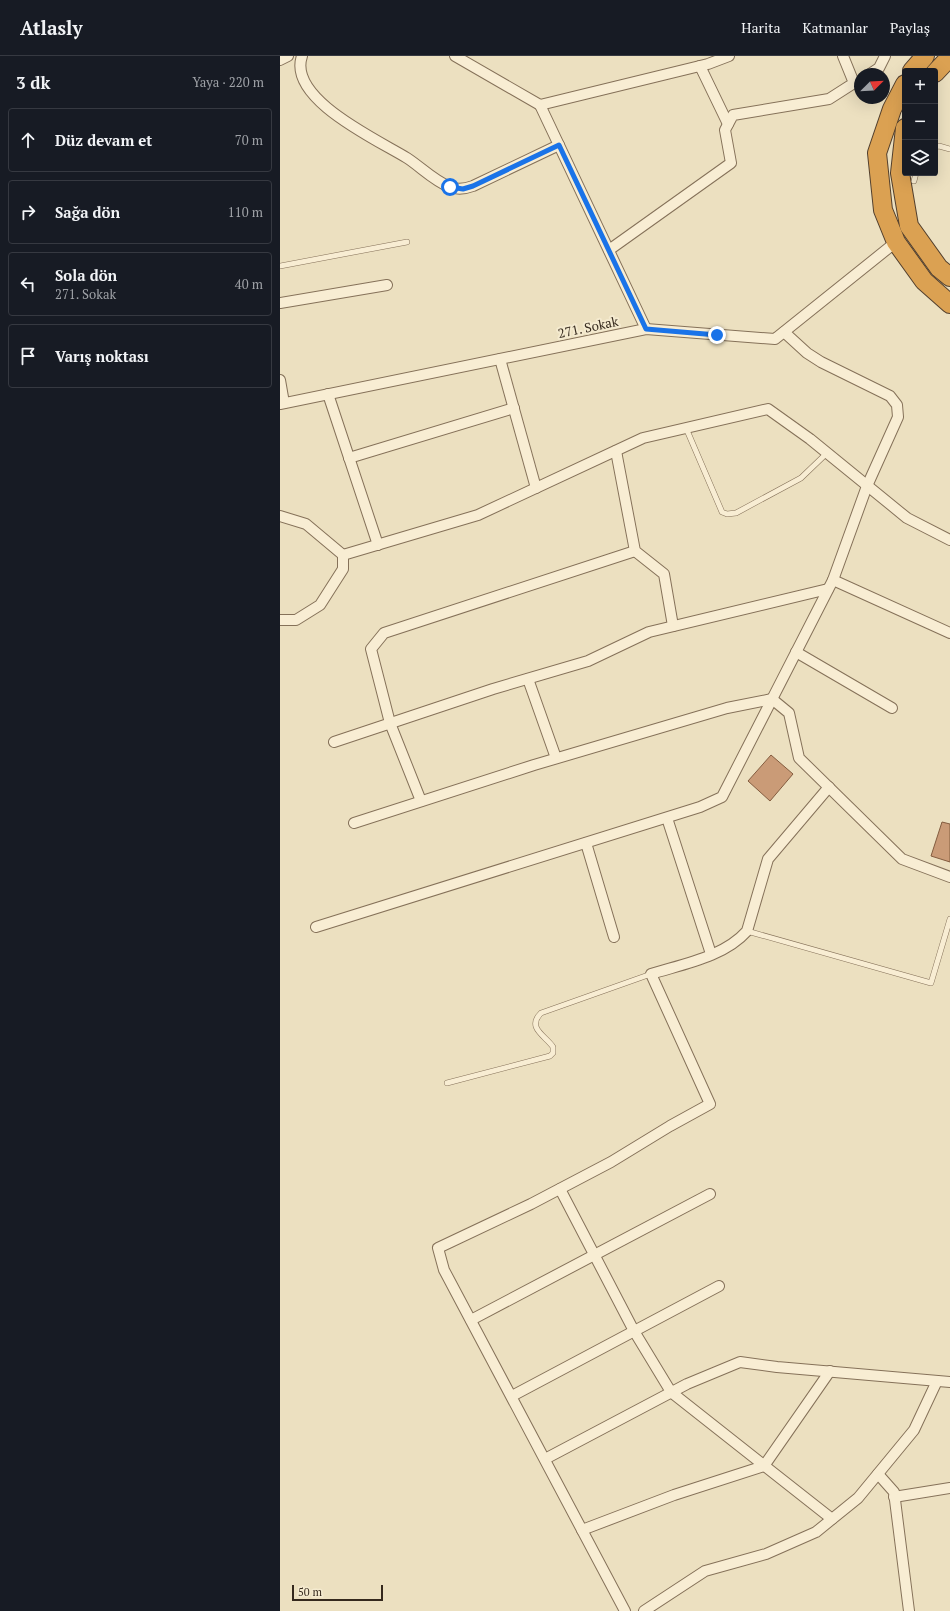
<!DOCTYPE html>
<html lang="tr">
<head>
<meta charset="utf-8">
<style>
  body { margin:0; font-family:"PT Serif",serif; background:#20242c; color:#f1f3f6 }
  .controls { position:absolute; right:12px; top:12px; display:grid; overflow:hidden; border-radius:4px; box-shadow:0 4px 16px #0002 }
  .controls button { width:36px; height:36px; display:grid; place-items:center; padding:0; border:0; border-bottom:1px solid #363941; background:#171b24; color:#f1f3f6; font:20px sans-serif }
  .compass { position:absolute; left:574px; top:12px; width:36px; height:36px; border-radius:50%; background:#171b24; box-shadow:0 4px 16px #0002; rotate:66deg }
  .scale { position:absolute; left:12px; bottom:10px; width:91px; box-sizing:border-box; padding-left:4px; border:2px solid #35291d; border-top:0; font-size:11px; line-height:14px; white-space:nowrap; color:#35291d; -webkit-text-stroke:3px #f4eacf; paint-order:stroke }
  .stop { position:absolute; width:12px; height:12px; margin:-9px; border:3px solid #1a73e8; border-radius:50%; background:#fff }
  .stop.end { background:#1a73e8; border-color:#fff; box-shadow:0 1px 4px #0008 }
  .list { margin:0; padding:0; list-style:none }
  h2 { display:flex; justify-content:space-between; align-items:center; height:52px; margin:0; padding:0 16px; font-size:17px }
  h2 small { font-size:13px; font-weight:400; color:#9ea1a6 }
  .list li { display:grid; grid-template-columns:26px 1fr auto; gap:12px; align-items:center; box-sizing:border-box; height:64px; margin:0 8px 8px; padding:0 8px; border:1px solid #363941; border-radius:4px }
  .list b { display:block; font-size:15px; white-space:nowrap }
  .list p { margin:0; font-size:13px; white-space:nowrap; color:#9ea1a6 }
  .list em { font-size:13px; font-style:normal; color:#9ea1a6 }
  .icon { flex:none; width:22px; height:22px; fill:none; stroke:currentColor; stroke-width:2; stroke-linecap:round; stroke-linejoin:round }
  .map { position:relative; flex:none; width:670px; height:1555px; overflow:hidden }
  header { display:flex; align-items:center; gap:24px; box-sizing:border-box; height:56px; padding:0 20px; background:#171b24; border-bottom:1px solid #363941 }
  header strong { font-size:19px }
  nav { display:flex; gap:22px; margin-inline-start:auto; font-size:14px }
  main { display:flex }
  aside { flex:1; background:#171b24 }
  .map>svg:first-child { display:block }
  .building { fill:#ca9b77; stroke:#835c3f }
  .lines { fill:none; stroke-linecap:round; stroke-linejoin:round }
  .lane-casing { stroke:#857159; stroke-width:6 }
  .street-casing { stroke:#857159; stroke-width:12 }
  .highway-casing { stroke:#523f2d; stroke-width:20 }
  .lane { stroke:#f8edd3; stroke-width:5 }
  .street { stroke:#f8edd3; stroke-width:10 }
  .highway { stroke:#dba152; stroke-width:18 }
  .route { stroke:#1a73e8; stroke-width:5 }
  .labels { text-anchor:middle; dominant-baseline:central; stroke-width:4; stroke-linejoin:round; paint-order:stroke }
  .street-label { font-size:13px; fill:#35291d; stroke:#f4eacf }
</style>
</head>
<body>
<header>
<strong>Atlasly</strong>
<nav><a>Harita</a><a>Katmanlar</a><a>Paylaş</a></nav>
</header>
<main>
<aside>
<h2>3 dk<small>Yaya · 220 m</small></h2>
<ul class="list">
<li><svg class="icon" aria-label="ahead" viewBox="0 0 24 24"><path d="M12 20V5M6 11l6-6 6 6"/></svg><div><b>Düz devam et</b></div><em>70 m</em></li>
<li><svg class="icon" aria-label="right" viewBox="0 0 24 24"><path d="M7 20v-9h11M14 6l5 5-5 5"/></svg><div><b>Sağa dön</b></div><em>110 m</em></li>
<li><svg class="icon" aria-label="left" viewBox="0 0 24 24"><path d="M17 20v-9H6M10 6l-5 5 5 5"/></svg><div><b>Sola dön</b><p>271. Sokak</p></div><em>40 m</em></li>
<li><svg class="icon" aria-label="arrive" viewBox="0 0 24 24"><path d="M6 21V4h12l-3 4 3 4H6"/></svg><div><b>Varış noktası</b></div></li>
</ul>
</aside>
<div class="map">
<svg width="670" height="1555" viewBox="0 0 670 1555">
  <rect width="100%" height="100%" fill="#ece0c0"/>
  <g class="building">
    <polygon points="491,699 513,718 490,745 468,725"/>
    <polygon points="662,766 670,768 670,806 651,800"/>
  </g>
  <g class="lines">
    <defs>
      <g id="lane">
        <polyline points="655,91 659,90 670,93"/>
        <polyline points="634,125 636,117"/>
        <polyline points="0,210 127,186"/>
        <polyline points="406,372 442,456 447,458 456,457 521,422 547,397"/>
        <polyline points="467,875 651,927 670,863"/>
        <path d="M167 1027 270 1000 273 997V991C266 980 246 972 261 957L371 918"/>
      </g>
      <g id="street">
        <path d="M22 0C7 43 98 84 127 102 141 111 154 125 170 131 178 134 185 133 193 130L279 89"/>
        <polyline points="175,0 260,49 428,8 449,0"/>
        <polyline points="0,4 8,0"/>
        <polyline points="420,10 448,68"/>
        <polyline points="590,18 599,12 605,0"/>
        <polyline points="260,49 366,273"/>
        <polyline points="329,194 451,107 445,74 453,59 549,43 574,27 563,0"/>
        <polyline points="0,247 107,229"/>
        <polyline points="220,303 256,432"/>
        <polyline points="0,324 4,347"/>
        <polyline points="48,338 98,489"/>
        <polyline points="0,348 366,273 495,283 616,186"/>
        <polyline points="336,395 355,495 384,518 393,570"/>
        <polyline points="69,402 234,352"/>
        <polyline points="0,460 26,468 63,499"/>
        <polyline points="553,524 670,577"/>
        <polyline points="0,564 16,564 40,549 63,513 63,499 198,459 363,382 488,353 530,383 627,462 670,484"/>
        <polyline points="516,596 612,652"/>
        <polyline points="248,623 276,702"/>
        <polyline points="54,686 213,633 308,605 369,576 548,533"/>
        <polyline points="141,745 110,667 91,593 104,577 355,495"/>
        <polyline points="387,762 431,898"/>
        <polyline points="74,767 254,709 447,652 492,643 509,657 519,702 622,803 670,821"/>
        <polyline points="306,787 334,881"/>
        <polyline points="36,871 420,751 442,741 553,524 587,430 618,361 617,349 610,340 541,306 527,297 504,276"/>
        <polyline points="280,1133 354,1275 391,1336 552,1463"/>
        <polyline points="191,1264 430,1138"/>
        <polyline points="232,1340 439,1230"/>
        <polyline points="265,1403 407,1328 460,1306 497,1311 670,1326"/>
        <polyline points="598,1418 614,1436 629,1555"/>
        <polyline points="614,1441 670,1432"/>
        <polyline points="302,1474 394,1439 484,1410 550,1315"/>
        <path d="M345 1555 164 1214 158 1192 251 1148 331 1106 390 1070 430 1048 371 918C403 908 444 901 467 875L488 803 549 731"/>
        <polyline points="364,1555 425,1515 486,1498 536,1476 578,1442 634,1374 657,1325"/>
      </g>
      <g id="highway">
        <polyline points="632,15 645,0"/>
        <polyline points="655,17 670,1"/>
        <polyline points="625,28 612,53 597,97 603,154 616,186 644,225 670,248"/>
        <polyline points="625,72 620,117 629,170 659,212 670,221"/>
      </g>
    </defs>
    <use href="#lane" class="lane-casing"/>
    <use href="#street" class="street-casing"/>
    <use href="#highway" class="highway-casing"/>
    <use href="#lane" class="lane"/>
    <use href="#street" class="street"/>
    <use href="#highway" class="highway"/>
  </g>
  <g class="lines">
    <polyline class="route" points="170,131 183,133 193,130 279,89 366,273 437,279"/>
  </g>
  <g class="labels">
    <g class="street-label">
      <text transform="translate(308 271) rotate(-12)">271. Sokak</text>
    </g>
  </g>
</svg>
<div class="controls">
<button>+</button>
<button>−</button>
<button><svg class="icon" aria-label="layers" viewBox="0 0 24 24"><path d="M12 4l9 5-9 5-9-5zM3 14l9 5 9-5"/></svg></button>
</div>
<svg class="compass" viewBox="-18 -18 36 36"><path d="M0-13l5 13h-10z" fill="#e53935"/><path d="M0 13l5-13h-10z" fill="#9ea1a6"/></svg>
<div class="scale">50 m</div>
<div class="stop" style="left:170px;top:131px"></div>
<div class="stop end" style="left:437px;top:279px"></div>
</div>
</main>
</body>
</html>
